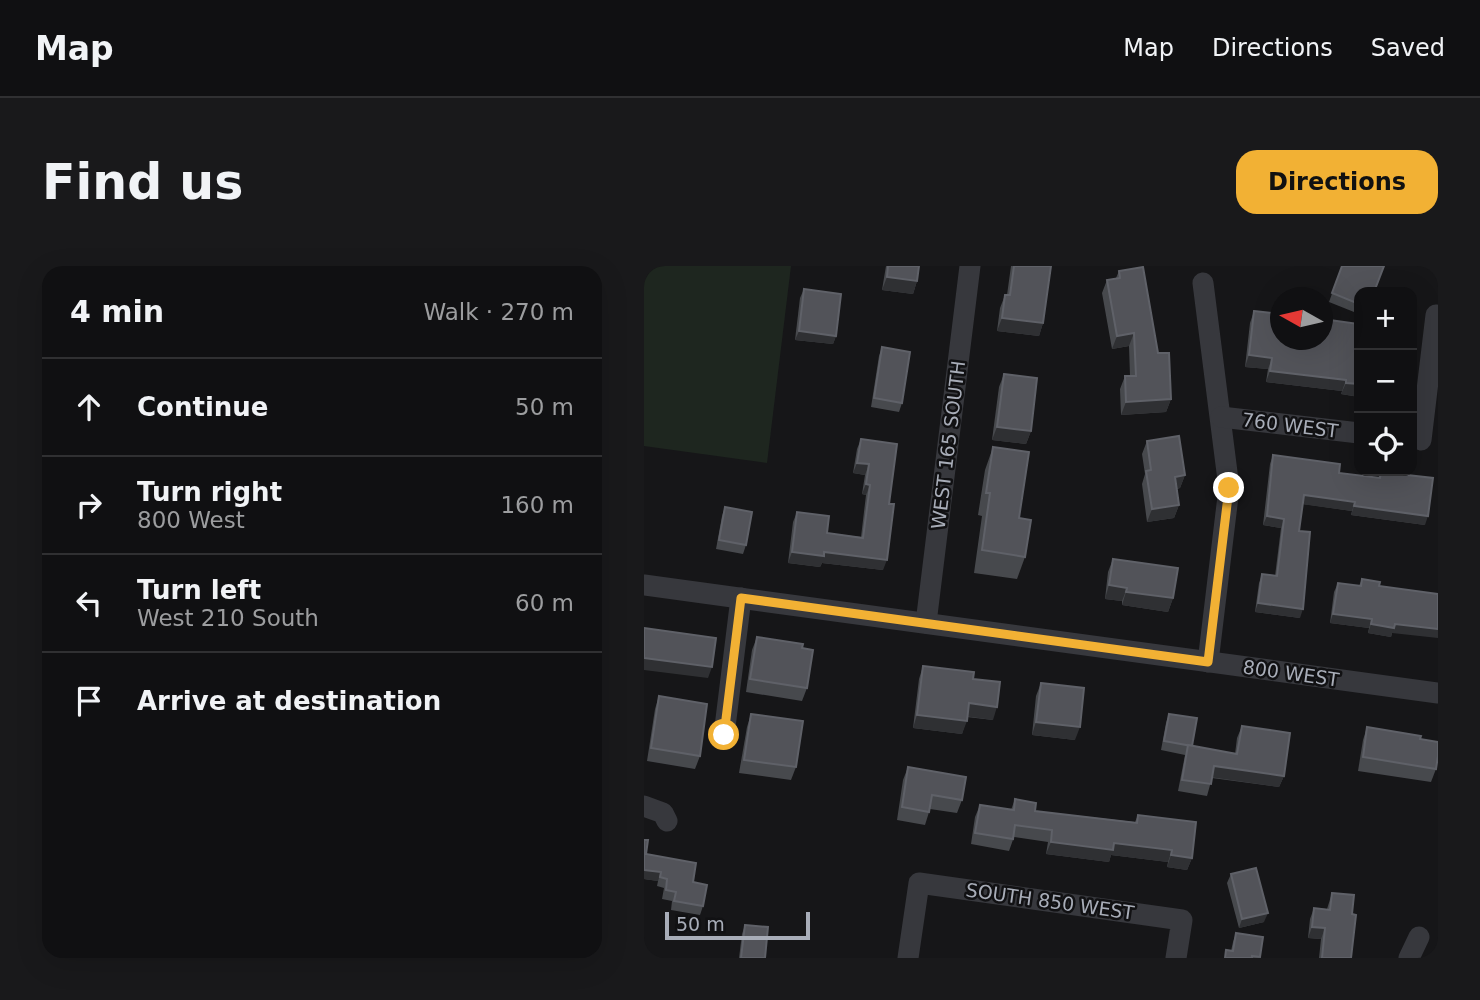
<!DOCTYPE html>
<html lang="en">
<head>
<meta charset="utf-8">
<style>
  body { margin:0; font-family:"DejaVu Sans",sans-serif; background:#19191b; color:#f1f3f6 }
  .controls { position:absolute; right:21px; top:21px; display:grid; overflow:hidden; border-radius:14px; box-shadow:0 7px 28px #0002 }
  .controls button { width:63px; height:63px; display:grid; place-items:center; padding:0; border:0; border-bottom:2px solid #303032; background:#101012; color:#f1f3f6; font:35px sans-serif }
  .compass { position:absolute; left:626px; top:21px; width:63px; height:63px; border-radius:50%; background:#101012; box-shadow:0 7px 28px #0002; rotate:278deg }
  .scale { position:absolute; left:21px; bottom:18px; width:145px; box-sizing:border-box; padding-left:7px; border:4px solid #a8adb8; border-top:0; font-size:19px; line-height:24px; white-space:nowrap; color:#a8adb8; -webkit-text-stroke:5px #111113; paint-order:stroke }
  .stop { position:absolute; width:21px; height:21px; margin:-16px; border:5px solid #f2b134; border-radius:50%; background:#fff }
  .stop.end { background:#f2b134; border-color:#fff; box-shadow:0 2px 7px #0008 }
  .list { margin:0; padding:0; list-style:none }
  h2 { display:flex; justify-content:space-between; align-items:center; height:91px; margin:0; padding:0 28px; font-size:30px }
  h2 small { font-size:23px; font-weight:400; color:#9c9d9f }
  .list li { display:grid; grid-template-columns:46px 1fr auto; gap:21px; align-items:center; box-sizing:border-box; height:98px; padding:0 28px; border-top:2px solid #303032 }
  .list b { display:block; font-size:26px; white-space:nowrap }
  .list p { margin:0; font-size:23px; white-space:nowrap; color:#9c9d9f }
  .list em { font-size:23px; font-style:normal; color:#9c9d9f }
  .icon { flex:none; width:38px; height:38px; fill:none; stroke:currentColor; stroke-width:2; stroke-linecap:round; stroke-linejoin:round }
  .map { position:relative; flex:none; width:794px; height:692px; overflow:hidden; border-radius:21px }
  header { display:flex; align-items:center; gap:42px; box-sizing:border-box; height:98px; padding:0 35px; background:#101012; border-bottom:2px solid #303032 }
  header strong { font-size:33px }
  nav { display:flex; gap:38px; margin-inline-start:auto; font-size:24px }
  .intro { display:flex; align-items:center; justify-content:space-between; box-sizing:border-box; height:168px; padding:0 42px }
  h1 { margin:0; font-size:49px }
  .button { padding:18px 32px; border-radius:21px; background:#f2b134; color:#111; font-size:24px; font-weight:700 }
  main { display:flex; gap:42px; padding:0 42px }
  aside { flex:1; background:#101012; border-radius:21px; box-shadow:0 7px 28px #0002 }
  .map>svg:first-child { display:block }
  .green { fill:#1e261f }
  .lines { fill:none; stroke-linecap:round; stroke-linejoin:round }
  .minor { stroke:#37383d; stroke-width:21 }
  .wall { fill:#47494d }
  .shaded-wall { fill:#2f3033 }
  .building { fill:#525359; stroke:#5f6168; stroke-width:2 }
  .route { stroke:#f2b134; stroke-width:9 }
  .labels { text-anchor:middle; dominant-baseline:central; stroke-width:5; stroke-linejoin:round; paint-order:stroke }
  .street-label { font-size:19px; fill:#a8adb8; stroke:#111113 }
</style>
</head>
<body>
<header>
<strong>Map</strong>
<nav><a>Map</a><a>Directions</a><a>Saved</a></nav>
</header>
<div class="intro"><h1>Find us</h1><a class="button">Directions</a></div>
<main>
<aside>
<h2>4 min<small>Walk · 270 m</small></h2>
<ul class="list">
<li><svg class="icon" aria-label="ahead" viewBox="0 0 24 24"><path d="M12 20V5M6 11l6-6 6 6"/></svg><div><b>Continue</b></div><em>50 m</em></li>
<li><svg class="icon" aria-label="right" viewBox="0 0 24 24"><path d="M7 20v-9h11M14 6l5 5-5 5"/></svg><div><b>Turn right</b><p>800 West</p></div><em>160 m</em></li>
<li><svg class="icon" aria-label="left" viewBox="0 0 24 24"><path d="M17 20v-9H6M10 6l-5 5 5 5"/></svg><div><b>Turn left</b><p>West 210 South</p></div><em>60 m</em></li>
<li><svg class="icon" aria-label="arrive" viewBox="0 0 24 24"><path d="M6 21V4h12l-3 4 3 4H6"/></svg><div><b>Arrive at destination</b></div></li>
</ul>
</aside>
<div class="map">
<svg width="794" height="692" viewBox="0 0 794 692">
  <rect width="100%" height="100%" fill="#161618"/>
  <polygon class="green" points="0,0 147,0 123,197 0,180"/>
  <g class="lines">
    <g class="minor">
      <polyline points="559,17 585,222 564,396"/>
      <polyline points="577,151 715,167"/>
      <polyline points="777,174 792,49"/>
      <polyline points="0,319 794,427"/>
      <polyline points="282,357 326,0"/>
      <polyline points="80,469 97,332"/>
      <polyline points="0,540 19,547 23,555"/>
      <polyline points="264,692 275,617 538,654 532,692"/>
      <polyline points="765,692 775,671"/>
    </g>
  </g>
  <g class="wall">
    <polygon points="242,0 275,0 273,15 269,28 238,24"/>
    <polygon points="367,0 407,0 399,57 395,70 353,65 356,42 361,29 363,29"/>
    <polygon points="698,0 715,26 715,48 685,36"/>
    <polygon points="475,5 514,87 527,133 522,146 477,149 476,123 481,110 486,110 485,80 468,83 458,27 463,14 472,12"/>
    <polygon points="160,23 192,70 189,78 151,74 156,32"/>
    <polygon points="610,45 715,58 715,131 697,128 698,125 622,116 624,103 601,101 606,57"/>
    <polygon points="238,81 258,137 255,146 227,141 235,90"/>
    <polygon points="360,108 387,165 382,178 348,174 355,121"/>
    <polygon points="217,173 245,238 239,304 178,297 176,301 144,297 149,256 153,246 183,267 217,271 222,229 218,228 221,209 209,207 213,183"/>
    <polygon points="503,175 541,209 536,222 533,223 535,239 530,252 503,256 498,218 501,208 498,188"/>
    <polygon points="349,181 375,252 381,291 373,313 330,307 338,250 334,249 341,204"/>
    <polygon points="629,189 695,207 734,212 737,206 781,259 707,249 708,245 659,238 655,265 656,352 611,346 615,317 618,308 631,310 637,262 619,259 626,198"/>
    <polygon points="81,241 102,279 99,288 72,283 78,250"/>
    <polygon points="469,293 529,332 524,346 478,339 478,335 461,333 464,306"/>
    <polygon points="718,313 735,320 748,367 747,371 724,367 725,362 686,357 690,326 694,317 715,320"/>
    <polygon points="113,371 158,382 163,422 158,435 102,426 108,384"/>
    <polygon points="279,400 329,413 349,454 323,451 318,468 269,462 275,413"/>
    <polygon points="397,417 431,474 388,469 392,430"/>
    <polygon points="15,430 56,490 51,503 3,495 11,443"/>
    <polygon points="107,448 152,501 147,514 95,507 103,461"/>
    <polygon points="525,448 548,480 591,488 593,472 598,460 640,510 635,521 568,512 563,530 534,525 541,489 517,484 522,457"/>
    <polygon points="723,461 776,473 792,503 787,516 714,505 719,474"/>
    <polygon points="264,501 318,534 313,547 286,543 281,559 253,554 259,514"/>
    <polygon points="371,533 391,545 491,556 494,549 548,592 543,604 523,601 524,596 467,589 465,596 402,588 404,576 370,571 365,585 327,578 331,551 336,539 367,544"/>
    <polygon points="0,574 2,588 49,616 59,640 56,649 27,644 28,635 18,633 20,622 13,620 14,615 0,613"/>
    <polygon points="587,608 620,656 595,662 583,617"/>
    <polygon points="688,627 708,648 707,692 675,692 677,673 664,672 666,653 670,642 683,643"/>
    <polygon points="101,659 121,692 95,692 98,668"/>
    <polygon points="592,667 619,671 615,692 581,692 587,685 589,676"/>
  </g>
  <g class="shaded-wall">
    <polygon points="243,11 273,15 269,28 238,24"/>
    <polygon points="358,52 399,57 395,70 353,65"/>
    <polygon points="155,65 192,70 189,78 151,74"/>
    <polygon points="490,67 485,80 468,83 473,70"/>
    <polygon points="605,89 628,92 624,103 601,101"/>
    <polygon points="626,105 702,114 698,125 622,116"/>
    <polygon points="702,117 715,118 715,131 697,128"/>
    <polygon points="527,133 522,146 477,149 482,136"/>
    <polygon points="353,161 387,165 382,178 348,174"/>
    <polygon points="213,197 225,198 221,209 209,207"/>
    <polygon points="541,209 536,222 526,224 531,211"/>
    <polygon points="222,218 226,219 222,229 218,228"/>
    <polygon points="660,229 711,236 708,245 657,238"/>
    <polygon points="535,239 530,252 503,256 508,243"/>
    <polygon points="710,240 784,250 781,259 707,249"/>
    <polygon points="623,250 640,253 637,262 619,259"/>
    <polygon points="148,286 180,286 243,294 239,304 178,297 176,301 144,297"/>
    <polygon points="465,319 483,322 478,335 461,333"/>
    <polygon points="482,326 529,332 524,346 478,339"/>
    <polygon points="614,337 659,343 656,352 611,346"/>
    <polygon points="689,348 728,353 725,362 686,357"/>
    <polygon points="727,358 751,358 794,363 794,372 748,367 747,371 724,367"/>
    <polygon points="0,392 68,401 64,412 0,404"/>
    <polygon points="325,437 353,441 349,454 320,450"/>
    <polygon points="273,449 323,455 318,468 269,462"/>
    <polygon points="392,456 436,461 431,474 388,469"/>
    <polygon points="570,500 640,510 635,521 566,511"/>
    <polygon points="407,576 470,577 528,584 524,596 467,589 465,596 402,588"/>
    <polygon points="527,589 548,592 543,604 523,601"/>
    <polygon points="0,604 17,606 14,615 0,613"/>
    <polygon points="624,647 620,656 595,662 598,653"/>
    <polygon points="668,661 681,662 677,673 664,672"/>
  </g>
  <g class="building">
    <polygon points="244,0 275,0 273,15 243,11"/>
    <polygon points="370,0 407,0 399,57 358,52 361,29 366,29"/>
    <polygon points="698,0 740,0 730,26 715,26 715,38 688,27"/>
    <polygon points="499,1 514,87 525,87 527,133 482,136 481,110 492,110 490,67 473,70 463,14 476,12 475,5"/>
    <polygon points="160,23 197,28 192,70 155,65"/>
    <polygon points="610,45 636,48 636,74 678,74 678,53 715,58 715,118 702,117 702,114 626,105 628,92 605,89"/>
    <polygon points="238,81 266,86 258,137 230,132"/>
    <polygon points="360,108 393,112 387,165 353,161"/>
    <polygon points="535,170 541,209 531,211 535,239 508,243 502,205 507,204 503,175"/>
    <polygon points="217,173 253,178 245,238 250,238 243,294 180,286 180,290 148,286 153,246 185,250 183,267 219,272 226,219 222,218 225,198 213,197"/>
    <polygon points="349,181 385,186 375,252 387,254 381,291 338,284 346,227 342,227"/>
    <polygon points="629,189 696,198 695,207 736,212 737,206 789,212 784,250 710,240 711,236 660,229 655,265 666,266 659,343 614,337 618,308 633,310 640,253 623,250"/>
    <polygon points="81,241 108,246 102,279 75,274"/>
    <polygon points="469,293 534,302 529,332 482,326 483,322 465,319"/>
    <polygon points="718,313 736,316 735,320 794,328 794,363 751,358 750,362 727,358 728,353 689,348 694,317 717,320"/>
    <polygon points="0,362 72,372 68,401 0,392"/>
    <polygon points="113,371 159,378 158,382 169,384 163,422 106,413"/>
    <polygon points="279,400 330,406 329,413 356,416 353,441 325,437 323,455 273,449"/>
    <polygon points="397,417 440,422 436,461 392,456"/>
    <polygon points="15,430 63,438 56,490 7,482"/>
    <polygon points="107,448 159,455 152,501 100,494"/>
    <polygon points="525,448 553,452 548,480 520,475"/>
    <polygon points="598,460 646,467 640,510 570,500 567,518 538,514 544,479 593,488"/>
    <polygon points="723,461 777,470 776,473 794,476 794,490 792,503 719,491"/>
    <polygon points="264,501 322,511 318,534 288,529 285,546 258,541"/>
    <polygon points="371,533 392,537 391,545 493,557 494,549 552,556 548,592 527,589 528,584 470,577 469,584 407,576 408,564 371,559 369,573 331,567 336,539 370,544"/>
    <polygon points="0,574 4,574 2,588 52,597 49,616 63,619 59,640 30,635 32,626 22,624 23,613 16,611 17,606 0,604"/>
    <polygon points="612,602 624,647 598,653 587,608"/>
    <polygon points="688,627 710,629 708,648 712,649 707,692 678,692 681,662 668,661 670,642 686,644"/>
    <polygon points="101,659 124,661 121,692 97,692"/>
    <polygon points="592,667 619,671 616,691 608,690 608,692 581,692 582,684 589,685"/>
  </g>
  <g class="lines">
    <polyline class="route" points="80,469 97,332 564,396 585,222"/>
  </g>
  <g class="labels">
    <g class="street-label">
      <text transform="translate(646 159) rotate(7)">760 WEST</text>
      <text transform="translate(304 179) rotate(-83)">WEST 165 SOUTH</text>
      <text transform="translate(647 407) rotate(8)">800 WEST</text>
      <text transform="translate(406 635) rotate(8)">SOUTH 850 WEST</text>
    </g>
  </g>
</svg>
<div class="controls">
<button>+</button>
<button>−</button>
<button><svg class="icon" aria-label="locate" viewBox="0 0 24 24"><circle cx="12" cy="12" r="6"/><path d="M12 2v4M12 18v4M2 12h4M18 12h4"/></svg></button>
</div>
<svg class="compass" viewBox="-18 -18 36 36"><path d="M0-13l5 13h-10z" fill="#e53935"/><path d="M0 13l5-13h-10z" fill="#9c9d9f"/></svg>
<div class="scale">50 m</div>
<div class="stop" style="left:80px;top:469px"></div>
<div class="stop end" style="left:585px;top:222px"></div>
</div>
</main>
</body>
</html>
